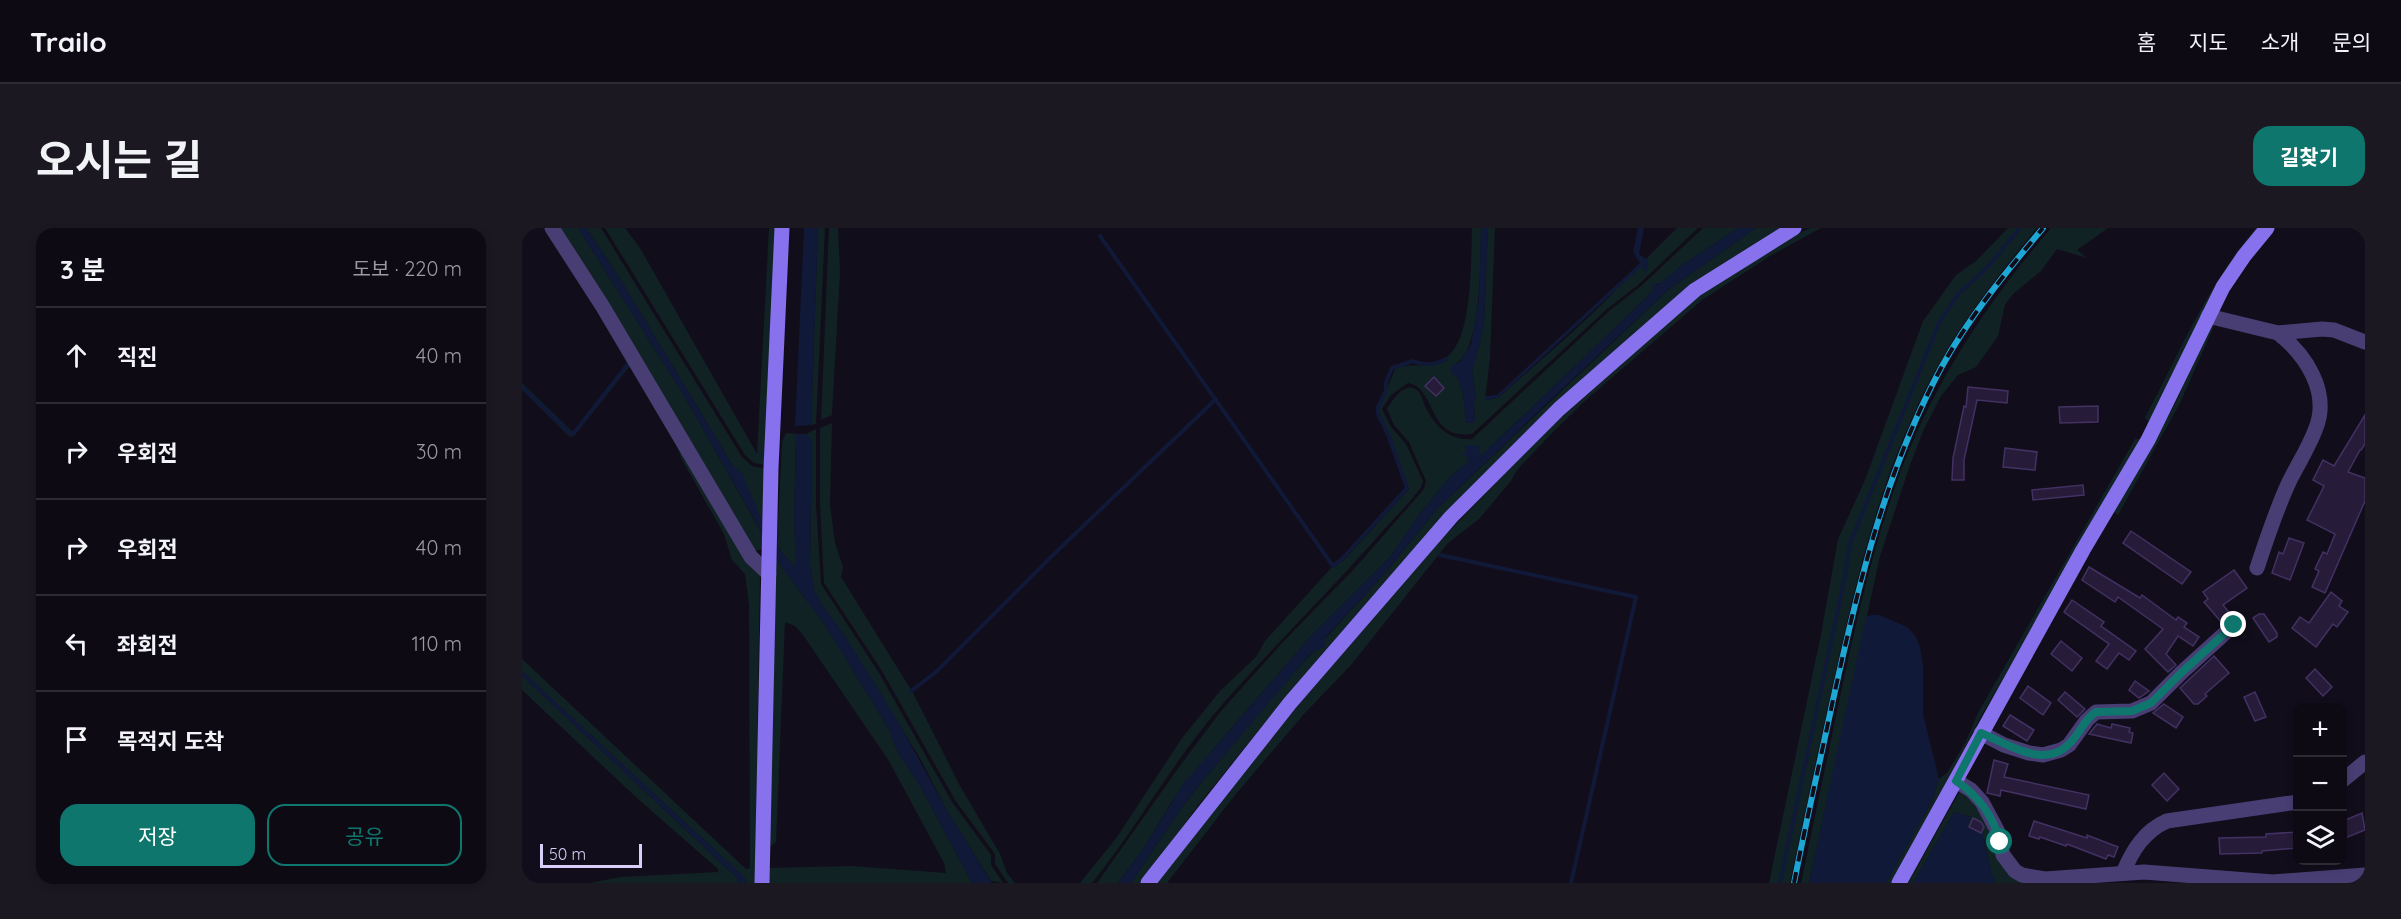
<!DOCTYPE html>
<html lang="ko">
<head>
<meta charset="utf-8">
<style>
  body { margin:0; font-family:Quicksand,"Noto Sans KR",sans-serif; background:#1c1822; color:#f1f3f6 }
  .controls { position:absolute; right:18px; bottom:18px; display:grid; overflow:hidden; border-radius:12px; box-shadow:0 3px 9px #0003 }
  .controls button { width:54px; height:54px; display:grid; place-items:center; padding:0; border:0; border-bottom:2px solid #2e2b34; background:#0e0a14; color:#f1f3f6; font:30px sans-serif }
  .scale { position:absolute; left:18px; bottom:15px; width:102px; box-sizing:border-box; padding-left:6px; border:3px solid #d9cef8; border-top:0; font-size:16px; line-height:21px; white-space:nowrap; color:#d9cef8; -webkit-text-stroke:4px #120d1b; paint-order:stroke }
  .stop { position:absolute; width:18px; height:18px; margin:-14px; border:4px solid #0f766e; border-radius:50%; background:#fff }
  .stop.end { background:#0f766e; border-color:#fff; box-shadow:0 2px 6px #0008 }
  .list { margin:0; padding:0; list-style:none }
  h2 { display:flex; justify-content:space-between; align-items:center; height:78px; margin:0; padding:0 24px; font-size:26px }
  h2 small { font-size:20px; font-weight:400; color:#9b9aa0 }
  .list li { display:grid; grid-template-columns:39px 1fr auto; gap:18px; align-items:center; box-sizing:border-box; height:96px; padding:0 24px; border-top:2px solid #2e2b34 }
  .list b { display:block; font-size:22px; white-space:nowrap }
  .list em { font-size:20px; font-style:normal; color:#9b9aa0 }
  .actions { display:flex; gap:12px; padding:18px 24px }
  .actions a { flex:1; padding:14px 0; border:2px solid #0f766e; border-radius:18px; text-align:center; font-size:21px; color:#0f766e }
  .actions .main { background:#0f766e; color:#fff }
  .icon { flex:none; width:33px; height:33px; fill:none; stroke:currentColor; stroke-width:2; stroke-linecap:round; stroke-linejoin:round }
  .map { position:relative; flex:none; width:1843px; height:655px; overflow:hidden; border-radius:18px }
  header { display:flex; align-items:center; gap:36px; box-sizing:border-box; height:84px; padding:0 30px; background:#0e0a14; border-bottom:2px solid #2e2b34 }
  header strong { font-size:28px }
  nav { display:flex; gap:33px; margin-inline-start:auto; font-size:21px }
  .intro { display:flex; align-items:center; justify-content:space-between; box-sizing:border-box; height:144px; padding:0 36px }
  h1 { margin:0; font-size:42px }
  .button { padding:15px 27px; border-radius:18px; background:#0f766e; color:#fff; font-size:21px; font-weight:700 }
  main { display:flex; gap:36px; padding:0 36px }
  aside { flex:1; background:#0e0a14; border-radius:18px; box-shadow:0 3px 9px #0003 }
  .map>svg:first-child { display:block }
  .green { fill:#112224 }
  .water { fill:#101937 }
  .lines { fill:none; stroke-linecap:round; stroke-linejoin:round }
  .stream { stroke:#101937; stroke-width:4 }
  .building { fill:#261c39; stroke:#423162; stroke-width:1.5 }
  .street { stroke:#493e74; stroke-width:15 }
  .secondary { stroke:#8771ec; stroke-width:15 }
  .rail-casing { stroke:#1da7d5; stroke-width:6 }
  .rail { stroke:#120d1b; stroke-width:4; stroke-dasharray:11; stroke-linecap:butt }
  .route { stroke:#0f766e; stroke-width:8 }
</style>
</head>
<body>
<header>
<strong>Trailo</strong>
<nav><a>홈</a><a>지도</a><a>소개</a><a>문의</a></nav>
</header>
<div class="intro"><h1>오시는 길</h1><a class="button">길찾기</a></div>
<main>
<aside>
<h2>3 분<small>도보 · 220 m</small></h2>
<ul class="list">
<li><svg class="icon" aria-label="ahead" viewBox="0 0 24 24"><path d="M12 20V5M6 11l6-6 6 6"/></svg><div><b>직진</b></div><em>40 m</em></li>
<li><svg class="icon" aria-label="right" viewBox="0 0 24 24"><path d="M7 20v-9h11M14 6l5 5-5 5"/></svg><div><b>우회전</b></div><em>30 m</em></li>
<li><svg class="icon" aria-label="right" viewBox="0 0 24 24"><path d="M7 20v-9h11M14 6l5 5-5 5"/></svg><div><b>우회전</b></div><em>40 m</em></li>
<li><svg class="icon" aria-label="left" viewBox="0 0 24 24"><path d="M17 20v-9H6M10 6l-5 5 5 5"/></svg><div><b>좌회전</b></div><em>110 m</em></li>
<li><svg class="icon" aria-label="arrive" viewBox="0 0 24 24"><path d="M6 21V4h12l-3 4 3 4H6"/></svg><div><b>목적지 도착</b></div></li>
</ul>
<div class="actions"><a class="main">저장</a><a>공유</a></div>
</aside>
<div class="map">
<svg width="1843" height="655" viewBox="0 0 1843 655">
  <rect width="100%" height="100%" fill="#120d1b"/>
  <g class="green">
    <polygon points="25,0 238,343 233,655 224,655 222,649 0,443 0,431 224,641 228,640 227,377 223,346 210,332 202,306 159,230 156,220 108,138 52,208 48,209 0,162 0,155 51,204 105,134"/>
    <polygon points="37,0 56,0 161,166 239,304 220,245 211,238 100,54 64,0 79,0 220,229 230,238 243,241 240,321 232,323"/>
    <polygon points="83,0 103,0 118,20 235,226 247,0 255,0 244,237 232,235 223,227"/>
    <polygon points="296,0 303,0 294,196 289,197"/>
    <polygon points="307,0 316,0 318,44 310,187 299,192"/>
    <path d="M950 0H959C958 30 961 126 931 137L941 165 944 195 953 194 952 174 954 172 950 143 958 115 962 94 966 0H973L968 130 963 172 976 170C1014 136 1054 103 1090 66 1098 57 1112 38 1125 37L1124 31 1155 0H1176L1116 57 1085 81 950 206C904 212 916 161 886 155L869 167 860 181 869 199 884 216 901 253 899 259C885 279 866 296 851 314 801 370 748 422 699 478 651 533 616 598 570 655H558L595 609 660 510 698 463 734 429 743 413 809 340 821 333 887 261 857 183 858 178 873 141C894 133 905 142 925 133L923 130C951 115 949 29 950 0Z"/>
    <path d="M1181 0H1216L1159 38 1140 55 1130 57 1132 62 1123 71 964 223 958 228H945L947 233 929 248 897 287 868 329 789 408 693 519 651 572 623 618 596 655H575L657 539 699 483 760 415 833 340 902 261 904 253 887 214 872 197 865 181C870 172 884 151 896 163 900 167 901 174 904 180 914 199 928 213 950 211L1087 83 1118 59Z"/>
    <polygon points="1234,0 1260,0 1112,107 740,498 678,575 619,655 609,655 658,582 679,555 767,450 864,344 915,281 1146,62"/>
    <polygon points="1288,0 1299,0 1248,28 1180,72 1064,172 1031,204 995,242 989,253 957,291 926,315 829,437 782,486 713,567 645,655 634,655 783,468 909,322 1022,205 1179,66 1251,19"/>
    <polygon points="1486,0 1498,0 1463,42 1436,65 1416,95 1328,316 1322,353 1258,655 1247,655 1299,406 1316,311 1343,252 1401,93 1434,47 1454,33"/>
    <path d="M1499 0H1515C1480 43 1444 87 1417 136 1360 238 1334 351 1309 464 1295 527 1281 591 1268 655H1259L1329 316 1417 95 1437 66 1464 43Z"/>
    <path d="M1529 0H1586L1555 22 1565 30 1535 21 1519 43 1491 66 1483 77 1476 108 1454 139 1436 147 1419 168 1402 201 1388 237 1358 328 1287 655H1279C1292 593 1305 531 1318 469 1336 385 1355 299 1388 220 1422 140 1472 66 1529 0Z"/>
    <path d="M1734 0H1738L1627 193 1623 190C1657 125 1686 56 1734 0Z"/>
    <polygon points="1693,96 1658,175 1596,287 1592,284 1653,176 1688,99"/>
    <polygon points="310,195 308,277 313,315 321,339 319,349 391,465 438,558 478,626 485,645 493,655 486,655 473,636 473,626 433,572 360,443 302,355 298,276 298,200"/>
    <polygon points="294,201 294,276 299,356 357,445 430,574 469,627 469,637 481,655 469,653 423,579 399,532 323,408 299,375 292,361 288,337 290,213 284,206"/>
    <polygon points="264,205 278,206 274,207 272,296 275,338 271,337 255,318 260,214"/>
    <polygon points="1613,211 1618,211 1460,487 1371,655 1364,655 1410,573 1417,551 1425,545 1443,515 1456,485"/>
    <polygon points="254,331 305,400 352,477 367,501 376,525 398,558 450,655 245,655 246,640 330,638 424,645 422,635 367,533 281,407 273,398 263,394 254,614 247,619"/>
    <polygon points="0,448 215,650 217,655 68,655 98,649 196,644 196,641 116,571 0,462"/>
    <polygon points="1438,563 1446,566 1473,607 1511,655 1471,655 1473,652 1470,647 1462,611 1445,598 1449,589 1432,584 1391,655 1386,655"/>
  </g>
  <g class="water">
    <polygon points="56,0 64,0 100,54 211,238 220,245 241,295 240,305 161,166"/>
    <polygon points="282,0 296,0 289,197 273,198"/>
    <polygon points="959,0 966,0 962,94 958,115 950,143 954,172 952,174 953,194 944,195 941,165 934,147 930,146 928,141 930,137 938,134 949,116 957,71"/>
    <polygon points="1116,0 1122,0 1117,26 1126,32 1126,41 1122,44 1120,38 976,170 963,172 963,168 975,167 1118,35 1111,24"/>
    <polygon points="1216,0 1234,0 1146,62 1037,164 915,281 864,344 803,410 804,418 789,425 679,555 658,582 609,655 596,655 623,618 662,555 789,408 868,329 897,287 929,248 947,233 945,228 939,228 944,224 943,217 956,217 958,227 964,223 1123,71 1131,62 1130,55 1136,57 1159,38"/>
    <polygon points="278,206 284,206 290,213 288,337 292,361 299,375 323,408 373,488 423,579 470,655 450,655 398,558 376,525 367,501 352,477 304,399 254,331 255,318 271,337 274,338 272,296 274,207"/>
    <polygon points="1351,387 1358,387 1385,399 1393,407 1398,419 1401,438 1401,486 1417,551 1410,573 1364,655 1287,655 1344,388"/>
    <polygon points="0,443 222,649 224,655 217,655 215,650 0,448"/>
    <polygon points="1432,584 1449,589 1445,598 1460,604 1470,647 1474,652 1471,655 1391,655"/>
  </g>
  <g class="lines">
    <g class="stream">
      <path d="M578 8 811 338 820 331 885 260 867 209 856 186V179L864 162V154L870 140 891 133C904 138 912 137 924 131"/>
      <polyline points="0,159 49,206 52,205 106,136"/>
      <polyline points="918,327 1114,369 1049,655"/>
      <polyline points="389,463 414,444 531,327 694,171"/>
      <polyline points="1258,655 1322,353 1328,316 1417,95 1437,65 1463,42 1498,0"/>
    </g>
  </g>
  <g class="building">
    <polygon points="912,149 922,160 914,168 903,158"/>
    <polygon points="1446,159 1486,163 1485,175 1455,172 1442,232 1442,252 1430,252 1431,230 1442,178 1444,179"/>
    <polygon points="1576,178 1576,194 1538,195 1537,179"/>
    <polygon points="1843,187 1843,216 1839,222 1838,222 1826,244 1843,250 1843,273 1803,365 1790,359 1797,343 1793,341 1801,324 1805,326 1813,306 1785,292 1802,258 1791,252 1801,232 1812,238"/>
    <polygon points="1483,220 1515,224 1513,242 1481,239"/>
    <polygon points="1561,257 1562,267 1511,272 1510,262"/>
    <polygon points="1609,303 1669,344 1660,356 1601,315"/>
    <polygon points="1767,310 1782,315 1768,352 1750,345 1757,324 1761,326"/>
    <polygon points="1567,339 1618,370 1620,367 1654,392 1656,389 1665,395 1662,399 1677,409 1671,418 1656,408 1644,426 1654,437 1646,444 1623,421 1641,401 1596,369 1593,374 1560,352"/>
    <polygon points="1712,342 1725,360 1701,377 1709,387 1700,395 1682,374 1686,371 1681,364"/>
    <polygon points="1809,364 1820,373 1817,378 1826,384 1815,399 1811,396 1794,419 1770,400 1778,389 1787,395"/>
    <polygon points="1550,372 1582,394 1579,398 1614,423 1607,432 1597,425 1585,441 1574,433 1587,416 1542,384"/>
    <polygon points="1737,386 1742,386 1755,405 1755,409 1747,414 1731,390"/>
    <polygon points="1539,413 1560,430 1550,443 1529,426"/>
    <polygon points="1692,428 1707,445 1683,466 1685,468 1676,476 1672,476 1658,460"/>
    <polygon points="1793,441 1810,459 1801,468 1784,450"/>
    <polygon points="1613,453 1627,463 1617,470 1607,462"/>
    <polygon points="1506,458 1529,475 1521,487 1498,470"/>
    <polygon points="1543,464 1563,481 1555,489 1536,472"/>
    <polygon points="1733,464 1744,489 1733,493 1722,469"/>
    <polygon points="1642,476 1661,489 1654,500 1631,485"/>
    <polygon points="1488,487 1512,502 1505,513 1481,498"/>
    <polygon points="1575,496 1589,500 1590,496 1608,500 1607,504 1611,505 1609,515 1567,506"/>
    <polygon points="1472,532 1486,536 1482,549 1567,567 1564,581 1479,562 1478,568 1465,565"/>
    <polygon points="1642,545 1657,561 1645,573 1630,557"/>
    <polygon points="1840,585 1843,602 1821,611 1821,593"/>
    <polygon points="1451,590 1459,594 1462,599 1459,605 1447,599"/>
    <polygon points="1512,593 1565,610 1565,607 1596,619 1592,629 1586,627 1584,631 1545,616 1544,618 1518,609 1517,611 1507,608"/>
    <polygon points="1776,604 1776,620 1740,623 1740,625 1698,626 1697,610 1744,609 1744,606"/>
  </g>
  <g class="lines">
    <g class="street">
      <polyline points="30,0 81,79 229,329 247,346"/>
      <polyline points="1686,88 1756,105 1800,101 1812,102 1843,114"/>
      <path d="M1735 340C1745 310 1754 282 1767 254 1776 236 1787 219 1794 200 1808 164 1784 127 1756 105"/>
      <polyline points="1459,505 1482,517 1507,525 1521,527 1539,522 1547,517 1565,492 1574,484 1610,483 1629,475 1659,445 1712,397"/>
      <polyline points="1434,553 1449,562 1460,574 1475,602 1481,627 1493,643 1500,647 1523,651 1622,644 1751,654 1843,647"/>
      <polyline points="1820,553 1843,534"/>
      <path d="M1601 645C1610 623 1622 603 1645 593L1776 574"/>
    </g>
    <g class="secondary">
      <polyline points="240,655 249,240 260,0"/>
      <polyline points="626,655 768,475 929,289 1037,181 1173,62 1272,0"/>
      <polyline points="1377,655 1561,322 1626,212 1701,59 1722,28 1745,0"/>
    </g>
    <defs>
      <path id="rail" d="M1272 655C1284 594 1298 533 1311 472 1336 358 1363 244 1419 140 1447 89 1484 44 1521 0"/>
    </defs>
    <use href="#rail" class="rail-casing"/>
    <use href="#rail" class="rail"/>
  </g>
  <g class="lines">
    <path class="route" d="M1478 614C1471 587 1457 568 1434 553L1459 505C1484 515 1522 542 1547 516 1558 506 1561 492 1574 484L1610 483 1629 475 1659 445 1712 397"/>
  </g>
</svg>
<div class="controls">
<button>+</button>
<button>−</button>
<button><svg class="icon" aria-label="layers" viewBox="0 0 24 24"><path d="M12 4l9 5-9 5-9-5zM3 14l9 5 9-5"/></svg></button>
</div>
<div class="scale">50 m</div>
<div class="stop" style="left:1478px;top:614px"></div>
<div class="stop end" style="left:1712px;top:397px"></div>
</div>
</main>
</body>
</html>
